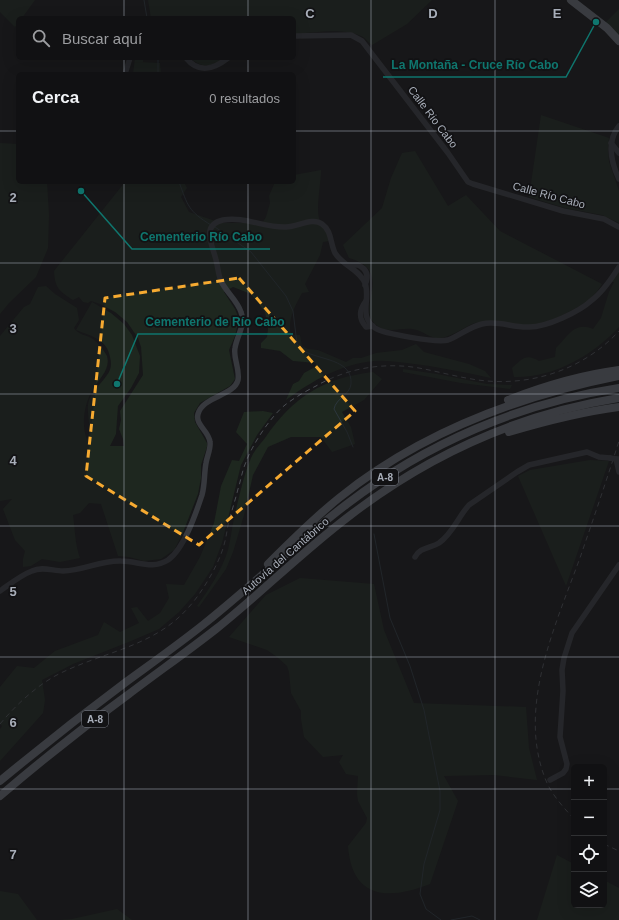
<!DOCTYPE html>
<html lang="es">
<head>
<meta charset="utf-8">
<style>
  body { margin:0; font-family:Helvetica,sans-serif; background:#1a1a1c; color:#f1f3f6 }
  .controls { position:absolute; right:12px; bottom:12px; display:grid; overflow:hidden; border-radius:6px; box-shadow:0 4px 16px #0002 }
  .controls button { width:36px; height:36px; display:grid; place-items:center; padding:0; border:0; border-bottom:1px solid #303133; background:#111113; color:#f1f3f6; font:20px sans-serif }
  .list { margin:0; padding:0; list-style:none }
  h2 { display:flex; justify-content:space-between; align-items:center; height:52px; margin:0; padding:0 16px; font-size:17px }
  h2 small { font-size:13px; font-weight:400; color:#9c9da0 }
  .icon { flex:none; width:22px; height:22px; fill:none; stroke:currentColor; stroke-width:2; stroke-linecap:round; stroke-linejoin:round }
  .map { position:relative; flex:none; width:619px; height:920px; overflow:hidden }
  .search { position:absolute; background:#111113; box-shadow:0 4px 16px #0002; left:16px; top:16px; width:280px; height:44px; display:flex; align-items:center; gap:10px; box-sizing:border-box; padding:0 14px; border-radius:6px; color:#9c9da0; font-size:15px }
  .panel { position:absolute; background:#111113; box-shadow:0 4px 16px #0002; left:16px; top:72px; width:280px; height:112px; border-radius:6px }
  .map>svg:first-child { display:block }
  .green { fill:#1e271f }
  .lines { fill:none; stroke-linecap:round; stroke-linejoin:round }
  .stream { stroke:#2c363d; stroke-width:1 }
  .minor { stroke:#37393e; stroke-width:5.5 }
  .highway { stroke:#63676f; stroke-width:8 }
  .rail { stroke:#4a4d53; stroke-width:1; stroke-dasharray:5 4; stroke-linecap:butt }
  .minor-bridge { stroke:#37393e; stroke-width:5.5 }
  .marked { fill:none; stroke:#f6aa31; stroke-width:3; stroke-dasharray:8 5; stroke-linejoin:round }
  .grid { fill:none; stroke:#a8aeb9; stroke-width:1; stroke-opacity:0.55 }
  .labels { text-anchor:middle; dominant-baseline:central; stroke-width:3.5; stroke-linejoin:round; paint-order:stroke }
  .shield { fill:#121214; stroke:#7b7f88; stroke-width:1 }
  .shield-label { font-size:10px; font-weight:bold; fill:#a8aeb9 }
  .street-label { font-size:11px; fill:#a8aeb9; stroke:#121214 }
  .grid-label { font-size:13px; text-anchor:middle; font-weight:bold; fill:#a8aeb9; stroke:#121214; stroke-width:3.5; stroke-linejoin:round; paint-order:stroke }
  .leader { fill:none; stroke:#0f766e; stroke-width:1.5 }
  .callout-dot { fill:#0f766e; stroke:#121214; stroke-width:1.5 }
  .callout-label { font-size:12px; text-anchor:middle; font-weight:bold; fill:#0f766e; stroke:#121214; stroke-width:3.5; stroke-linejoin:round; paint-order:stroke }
</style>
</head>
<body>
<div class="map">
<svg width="619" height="920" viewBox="0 0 619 920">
  <rect width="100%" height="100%" fill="#171719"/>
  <g class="green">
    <polygon points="0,0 35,0 22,18 18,18 18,23 15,27 0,12"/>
    <path d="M148 0H432L407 24 372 45C369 43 366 39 363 37 345 27 314 33 294 34V18H151Z"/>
    <polygon points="619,9 619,37 605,23"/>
    <polygon points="135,58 143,58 143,62 160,63 161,74 133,74"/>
    <path d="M190 58H225C210 66 205 70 190 58Z"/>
    <polygon points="541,115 609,138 608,151 609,162 619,191 619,223 602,215 565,208 529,197"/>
    <polygon points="0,143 18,144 18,182 47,182 49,215 48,248 36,277 9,303 0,314"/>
    <path d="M415 151 448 206 466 195 500 231 602 284C599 289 595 294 591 298 578 309 547 324 530 325 517 325 504 324 491 323 487 323 482 322 479 322 468 324 458 333 448 336 433 342 429 334 417 330 405 326 393 333 381 328 349 312 399 272 349 258L343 245 382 208 391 178 402 153Z"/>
    <path d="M321 170C321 183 316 207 319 218 321 227 328 232 329 241L323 242 320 255 305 284 309 292 302 293C295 306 287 320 291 335H300L302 346 308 349 318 350 346 362 353 358H361L376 353 402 350 416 344 424 352 469 364 485 371 491 378C463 372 435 366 407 363 396 362 385 360 374 361 341 364 312 381 286 400L293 384 299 381 304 373 315 367 316 363 293 361 280 351 261 348V343L267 337 268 329 265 312 251 294 233 287 224 292 235 309 239 319 235 336 229 350 235 379 230 386 200 403 194 413 195 422 207 443V447L201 465V478L198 494 182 535 174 550 161 559 144 561 129 557 118 556 101 504 89 503 80 513 73 515C75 529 75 545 80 558L60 562 42 559 31 566 23 567V559L25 551 15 540 3 509 12 499 0 501V336L24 307 30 304 38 287 46 286 55 294 77 308 79 320 74 328C78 335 87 335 93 339 98 343 104 350 107 356 111 369 99 379 93 389 84 404 81 424 87 440 93 427 85 413 89 400 93 390 101 384 107 375 111 370 112 364 110 357 107 339 91 336 76 330L92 302 111 313 124 324 132 335 140 356 139 373 131 388 118 406 116 434 110 446H124L123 439 119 429 121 420 120 411 143 375 141 347 138 338 127 322 115 312 100 304 91 301 88 303 83 302 79 297 73 300C59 291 55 288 54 271L125 182H184L187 188 181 197 189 212 221 223H247L261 225 266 217 270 203 269 196 275 182H294V175Z"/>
    <path d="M619 270V327C593 355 554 378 514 377L512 368C522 359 526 353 539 361L555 357 556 348C568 337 574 321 593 329L601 318 609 292 614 282H610Z"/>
    <polygon points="403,369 437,374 487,384 512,385 510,389 461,383 403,372"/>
    <path d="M373 372 382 379 364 400 342 412 351 427 355 444 332 452 321 437H291L268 447 253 475 244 515 233 552 226 569 199 607 197 606C209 589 222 570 228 550 231 538 232 526 235 514 239 497 244 474 251 458 254 451 260 444 265 438 293 397 323 378 373 372Z"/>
    <polygon points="263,411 273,413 257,435 241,465 222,543 213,567 195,594 179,612 159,629 131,641 73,664 42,680 45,700 43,713 0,761 0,729 2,726 0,724 0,687 17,666 34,668 55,651 98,635 104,622 120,632 139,623 131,608 137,607 148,621 160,613 169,598 166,584 184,585 200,557 214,523 221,486 232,460 239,461 247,444 236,432 244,412"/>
    <polygon points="590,460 609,461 566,586 518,476 530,470"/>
    <path d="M300 578 374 584 384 630 414 703 526 707 529 748 537 780 494 775 444 776 458 801 430 884C389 900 352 900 348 846L366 823 367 818 358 801 357 794 358 776 346 774 339 762 343 755 323 757 304 737 301 719V711L291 693 289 672 287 666 277 657 267 650 229 637 266 595Z"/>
    <polygon points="557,855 574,864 574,905 604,905 604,880 619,888 619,920 537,920"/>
    <polygon points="0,891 18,894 37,920 0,920"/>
    <polygon points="117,909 132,920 59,920 72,919"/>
  </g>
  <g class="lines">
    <g class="stream">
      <polyline points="144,0 147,18"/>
      <polyline points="158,58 158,74"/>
      <path d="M179 182C188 206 188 211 211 225"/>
      <path d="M215 227 251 252 286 296 293 311 297 344C299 346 302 349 304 351 319 360 353 359 351 384 350 395 336 398 334 409L347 432 353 447"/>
      <polyline points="374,534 390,618 410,666 424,710 440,791 440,810 424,864 420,894 426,909 441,920"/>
      <polyline points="451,920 472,916 480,920"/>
    </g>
    <g class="minor">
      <polyline points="294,36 351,35 362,41 448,153 468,182 473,184 563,211 604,219 619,227"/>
      <path d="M186 58C199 74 214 69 228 58"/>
      <polyline points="125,74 130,58"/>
      <path d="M619 126C606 142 611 162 619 179"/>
      <polyline points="611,143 619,153"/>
      <path d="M348 265H358C367 269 369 276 365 285"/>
      <path d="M366 301C359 310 358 318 366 327L373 326"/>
      <polyline points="619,459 616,459 619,472"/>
      <path d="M415 557C420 547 431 548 439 543 453 533 458 517 469 505L517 472 529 465 587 452 599 457 610 458"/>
      <path d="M0 591C10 584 21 575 32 571 42 566 53 571 63 571 83 571 101 560 121 561 138 561 152 570 168 560 184 549 196 513 202 495 205 484 204 474 206 463 207 456 211 449 210 442 209 431 195 425 198 414 203 396 234 396 238 380 240 369 233 358 235 348 237 335 246 325 241 312 237 300 226 292 221 281 218 274 218 267 216 260 213 246 200 225 223 220 244 216 265 228 286 227 298 227 312 217 322 224 332 231 330 243 335 253 343 266 359 269 365 283 371 299 358 316 375 328 384 334 437 343 448 340 459 336 469 327 482 324 498 320 513 328 529 327 547 327 579 312 592 300 603 292 612 278 619 267"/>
      <polyline points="550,780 563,773 566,769 567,764 560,737 563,691 562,670 564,658 572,633 619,565"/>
    </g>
    <g class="highway">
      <polyline points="571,0 607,28 619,41"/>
      <path d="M508 400C544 386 581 375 619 370"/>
      <path d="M509 432C546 421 581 412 619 407"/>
      <path d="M268 564C291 541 314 518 339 498 420 433 518 396 619 376"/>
      <path d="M0 781C41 747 83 714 126 682 152 663 179 644 204 624 253 585 298 541 347 504 427 443 520 403 619 388"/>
      <path d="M0 796C42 760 85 726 129 694 158 672 188 651 216 629 261 593 302 552 348 517 428 455 519 414 619 398"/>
    </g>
    <g class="rail">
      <path d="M0 724C16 705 34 688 55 676 100 652 153 648 188 608 202 593 219 564 224 545 226 538 227 531 228 525 231 513 235 501 238 489 241 480 242 471 246 462 252 445 271 416 285 405 294 398 306 391 316 386 347 368 384 362 419 368 441 372 464 379 487 381 536 385 585 368 619 331"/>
      <path d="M574 819C564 808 553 796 547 783 515 709 556 625 581 555 594 517 607 479 619 441"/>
      <polyline points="604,844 619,851"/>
    </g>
    <polyline class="minor-bridge" points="610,458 616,459"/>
  </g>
  <path d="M0 0H619V920H0ZM239 278 355 411 199 545 86 476 105 298Z" fill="#171719" fill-opacity=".55" fill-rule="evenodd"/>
  <path class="marked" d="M239 278 355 411 199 545 86 476 105 298Z"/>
  <path class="grid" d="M124 0V18M248 0V18M371 0V920M495 0V920M124 58V74M248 58V74M0 131H18M294 131H619M124 182V920M248 182V920M0 263H619M0 394H619M0 526H619M0 657H619M0 789H574M604 789H619"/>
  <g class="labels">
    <g class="shield">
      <rect x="372" y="469" width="26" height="16" rx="3"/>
      <rect x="82" y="711" width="26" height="16" rx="3"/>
    </g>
    <g class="shield-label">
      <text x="385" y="477">A-8</text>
      <text x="95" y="719">A-8</text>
    </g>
    <g class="street-label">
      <text transform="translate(433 117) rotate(53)">Calle Rio Cabo</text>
      <text transform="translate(549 195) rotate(15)">Calle Río Cabo</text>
      <text transform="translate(285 556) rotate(-41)">Autovía del Cantábrico</text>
    </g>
  </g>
  <g class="grid-label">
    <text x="310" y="18">C</text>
    <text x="433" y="18">D</text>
    <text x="557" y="18">E</text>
    <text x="13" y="202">2</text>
    <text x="13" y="333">3</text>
    <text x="13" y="465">4</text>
    <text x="13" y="596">5</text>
    <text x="13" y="727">6</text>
    <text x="13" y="859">7</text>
  </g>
  <path class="leader" d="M596 22L566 77H383M81 191L132 249H270M117 384L138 334H293"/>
  <g class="callout-dot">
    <circle cx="596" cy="22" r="4"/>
    <circle cx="81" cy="191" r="4"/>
    <circle cx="117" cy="384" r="4"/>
  </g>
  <g class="callout-label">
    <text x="475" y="69">La Montaña - Cruce Río Cabo</text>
    <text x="201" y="241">Cementerio Río Cabo</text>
    <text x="215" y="326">Cementerio de Río Cabo</text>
  </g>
</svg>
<div class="controls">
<button>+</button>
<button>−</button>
<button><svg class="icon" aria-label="locate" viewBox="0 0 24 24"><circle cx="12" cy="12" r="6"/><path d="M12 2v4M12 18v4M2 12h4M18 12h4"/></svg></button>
<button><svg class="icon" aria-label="layers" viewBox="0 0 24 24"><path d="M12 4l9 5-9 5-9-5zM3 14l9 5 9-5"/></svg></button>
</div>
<div class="search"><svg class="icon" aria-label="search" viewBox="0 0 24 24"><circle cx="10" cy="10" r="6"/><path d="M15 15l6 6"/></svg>Buscar aquí</div>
<section class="panel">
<h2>Cerca<small>0 resultados</small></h2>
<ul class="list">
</ul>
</section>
</div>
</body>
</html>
